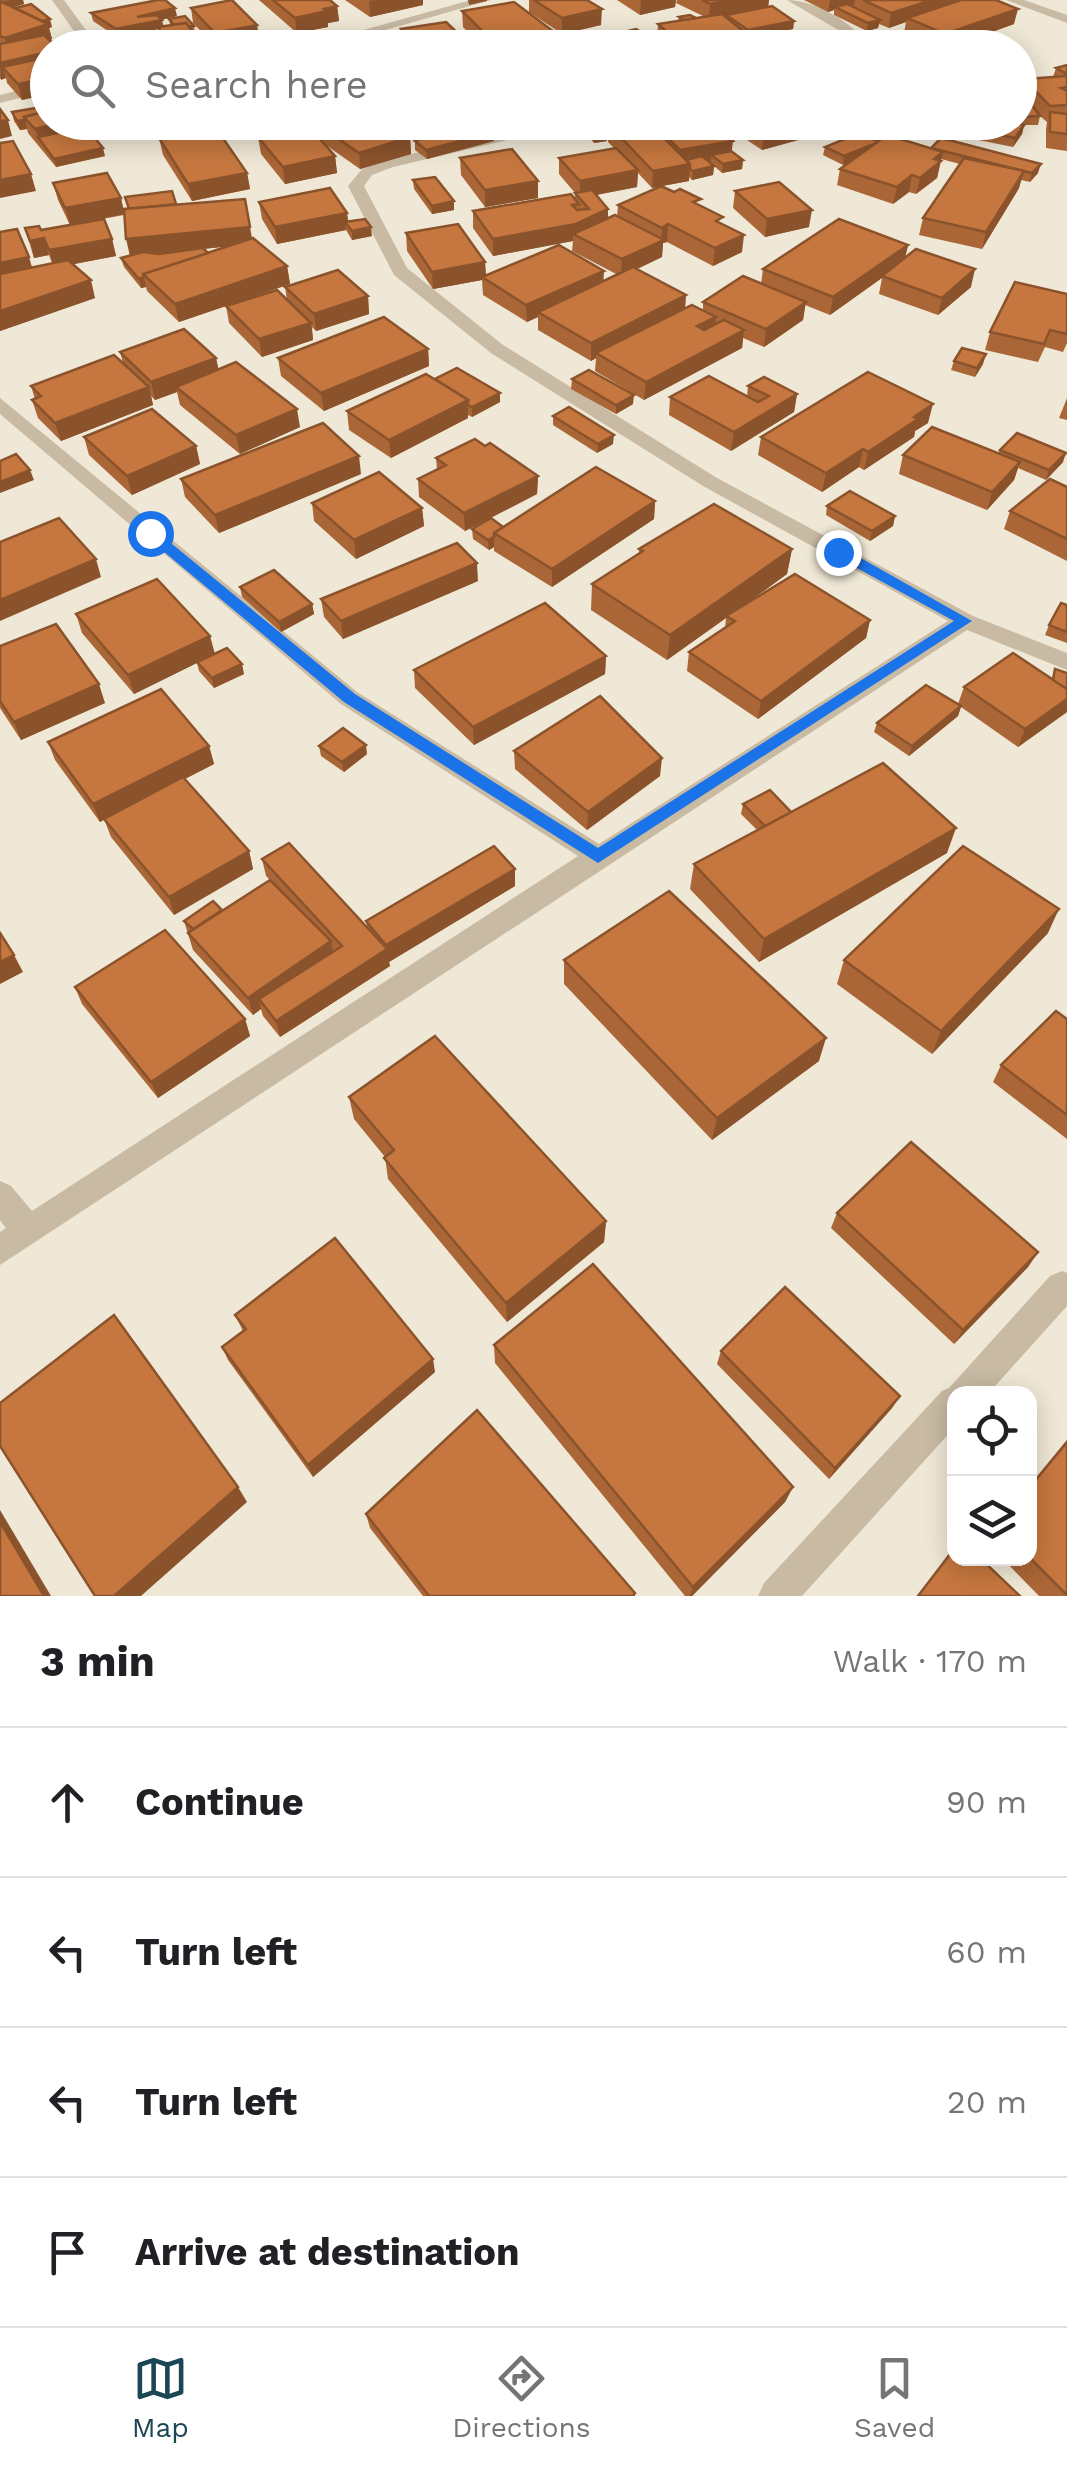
<!DOCTYPE html>
<html lang="en">
<head>
<meta charset="utf-8">
<style>
  body { margin:0; font-family:"Work Sans",sans-serif; background:#f6f6f6; color:#202124 }
  .controls { position:absolute; right:30px; bottom:30px; display:grid; overflow:hidden; border-radius:20px; box-shadow:0 5px 25px #0003 }
  .controls button { width:90px; height:90px; display:grid; place-items:center; padding:0; border:0; border-bottom:2px solid #e0e0e0; background:#fff; color:#202124; font:50px sans-serif }
  .stop { position:absolute; width:30px; height:30px; margin:-22px; border:8px solid #1a73e8; border-radius:50%; background:#fff }
  .stop.end { background:#1a73e8; border-color:#fff; box-shadow:0 2px 10px #0008 }
  .list { margin:0; padding:0; list-style:none }
  h2 { display:flex; justify-content:space-between; align-items:center; height:130px; margin:0; padding:0 40px; font-size:42px }
  h2 small { font-size:32px; font-weight:400; color:#757577 }
  .list li { display:grid; grid-template-columns:65px 1fr auto; gap:30px; align-items:center; box-sizing:border-box; height:150px; padding:0 40px; border-top:2px solid #e0e0e0 }
  .list b { display:block; font-size:38px; white-space:nowrap }
  .list em { font-size:32px; font-style:normal; color:#757577 }
  .icon { flex:none; width:55px; height:55px; fill:none; stroke:currentColor; stroke-width:2; stroke-linecap:round; stroke-linejoin:round }
  .map { position:relative; flex:none; width:1067px; height:1596px; overflow:hidden }
  .search { position:absolute; background:#fff; box-shadow:0 5px 25px #0003; left:30px; right:30px; top:30px; height:110px; display:flex; align-items:center; gap:25px; box-sizing:border-box; padding:0 35px; border-radius:55px; color:#757577; font-size:38px }
  .sheet { height:730px; background:#fff }
  nav { display:flex; justify-content:space-around; align-items:center; box-sizing:border-box; height:140px; border-top:2px solid #e0e0e0; background:#fff; font-size:28px; color:#757577 }
  nav a { display:grid; justify-items:center; gap:5px }
  nav .on { color:#1b4653 }
  .map>svg:first-child { display:block }
  .lines { fill:none; stroke-linecap:round; stroke-linejoin:round }
  .minor { fill:#c8baa3; fill-rule:evenodd }
  .wall { fill:#aa6636; fill-rule:evenodd }
  .shaded-wall { fill:#8b532c }
  .building { fill:#c6773f; stroke:#8b532c; stroke-width:2.5 }
  .route { fill:#1a73e8 }
</style>
</head>
<body>
<div class="map">
<svg width="1067" height="1596" viewBox="0 0 1067 1596">
  <rect width="100%" height="100%" fill="#f0e8d6"/>
  <g class="lines">
    <g class="minor">
      <polygon points="52,0 64,0 99,48 86,48"/>
      <polygon points="471,0 491,0 322,48 299,48"/>
      <path d="M787 0C813 0 849 20 865 41L862 48H849L851 41 845 34Z"/>
      <polygon points="1006,0 1024,0 1067,15 1067,23"/>
      <polygon points="48,83 48,91 0,103 0,95"/>
      <polygon points="556,122 585,122 393,167 372,175 364,186 407,268 503,345 717,478 973,616 1067,653 1067,670 967,630 0,1265 0,1232 6,1228 0,1220 0,1181 11,1186 32,1211 578,856 341,704 0,414 0,398 357,692 599,844 948,621 703,486 491,353 394,275 348,186 362,169 384,160"/>
      <polygon points="1062,1271 1067,1273 1067,1306 988,1394 954,1394 954,1428 802,1596 758,1596 764,1583 942,1391 949,1388 1050,1276"/>
    </g>
  </g>
  <g class="wall">
    <polygon points="0,0 23,0 24,4 13,7 52,27 49,28 52,39 50,40 48,48 48,94 22,100 7,83 6,78 0,79"/>
    <polygon points="259,0 330,0 337,6 339,21 328,23 328,27 297,33"/>
    <polygon points="345,0 423,0 423,5 370,17"/>
    <polygon points="529,0 587,0 601,25 562,34 529,12"/>
    <polygon points="617,0 676,0 675,7 640,15"/>
    <polygon points="677,0 769,0 768,7 794,21 793,29 747,38 743,35 742,42 764,48 666,48 657,40 658,24 678,21 679,17 705,17 676,3"/>
    <polygon points="804,0 996,0 1014,24 953,46 935,47 904,33 906,22 889,28 879,24 878,28 867,31 834,15 834,10 828,12"/>
    <polygon points="191,8 257,25 259,40 217,48 193,23"/>
    <polygon points="462,11 557,48 411,48 402,38 401,29 464,39 473,37 463,27"/>
    <path d="M91 13 177 16 161 20 163 27 170 25 169 19 194 26 195 34 199 40 214 48H123L121 36 117 37 93 21ZM159 29 160 36 152 38 148 31Z"/>
    <polygon points="1067,65 1067,151 1046,148 1046,129 1047,122 1040,116 1038,125 1024,125 1022,134 1013,147 954,135 956,126 1020,124 1018,122 1020,89 1021,91 1024,79 1053,77 1056,68"/>
    <polygon points="12,112 48,122 121,122 122,125 90,133 105,156 56,167 28,133 27,129 20,130 14,121"/>
    <polygon points="157,122 222,122 227,135 221,136 247,173 250,189 192,201 163,155 159,138 170,136"/>
    <polygon points="431,122 431,129 410,137 411,154 360,169 323,143 335,156 337,173 285,184 261,154 258,137 319,138 317,124"/>
    <path d="M649 122H713L732 151 743 160 742 169 722 173 714 166 713 175 692 180 689 177V181L661 186 700 206 722 224 742 252 713 266 667 242 663 243 662 257 636 269 685 308 703 310V302L761 284 763 269 908 245 905 258 971 287 938 315 879 294 882 278 830 315 805 305 803 320 764 347 743 338 742 348 644 400 595 371 596 358 591 361 538 330V317L527 322 483 295 482 280 433 289 407 251 406 233 485 262 486 276 604 281 618 275 572 251 573 241 493 256 473 228V211L575 199V193L559 174V158L614 148 608 142 609 125ZM638 173 652 188 660 186 618 205 617 216 608 218V209L596 195 637 187Z"/>
    <polygon points="720,122 811,122 809,137 762,150"/>
    <polygon points="587,127 607,141 594,143 587,135"/>
    <polygon points="415,141 494,141 427,159 415,150"/>
    <polygon points="878,142 931,149 1038,173 1030,182 1021,180 1019,188 982,249 919,235 923,218 960,164 941,159 937,178 916,194 909,192 893,204 837,185 840,169 849,162 843,165 823,155 825,147"/>
    <polygon points="460,158 538,198 485,207 461,175"/>
    <polygon points="413,180 454,201 454,210 432,214 414,189"/>
    <path d="M53 183 121 198 124 211 176 205 252 239 287 266 290 284 228 305 287 300 285 287 368 296 369 314 316 331 312 327 313 340 262 357 229 323 226 306 179 322 147 291 146 287 141 288 124 267 121 258 130 256 124 215 102 219 112 239 116 256 73 264 95 298 0 331 2 231 32 267 52 263 49 255 34 258 25 228 41 230 70 225 58 200ZM229 246 208 253 204 249Z"/>
    <polygon points="735,191 809,227 765,237 733,208"/>
    <polygon points="259,202 347,213 348,222 372,236 352,240 346,230 277,244 262,219"/>
    <polygon points="1067,294 1067,343 1063,352 1045,347 1038,362 985,350 990,332"/>
    <polygon points="428,349 429,366 324,411 281,376 278,358"/>
    <polygon points="120,352 216,358 218,369 300,427 240,454 180,405 177,392 155,400 151,396 153,405 61,441 38,418 32,400 35,399 31,386 123,363"/>
    <polygon points="954,361 983,364 975,377 951,370"/>
    <polygon points="435,379 500,402 472,417 468,415 468,418 391,458 349,430 347,411"/>
    <polygon points="572,379 633,404 616,414 571,389"/>
    <polygon points="748,386 797,394 794,412 731,451 669,415 670,397 747,396"/>
    <polygon points="1067,398 1067,420 1059,418"/>
    <polygon points="553,416 613,444 597,453 553,425"/>
    <polygon points="928,423 915,431 914,437 864,470 859,467 822,492 758,455 761,437"/>
    <polygon points="84,437 196,446 200,464 132,495 89,455"/>
    <polygon points="485,446 538,476 537,494 465,531 419,497 418,479 437,469 436,458"/>
    <polygon points="1000,450 1063,462 1046,480 1018,468 1014,480 987,510 899,474 903,455 998,453"/>
    <polygon points="361,474 219,533 185,497 181,479"/>
    <polygon points="1067,487 1067,561 1004,529 1010,511"/>
    <polygon points="655,501 654,519 552,587 494,551 494,547 489,550 473,539 472,529 503,527"/>
    <polygon points="312,503 422,508 424,526 356,559 314,521"/>
    <polygon points="827,506 895,516 893,526 870,541 826,515"/>
    <polygon points="639,549 792,549 787,574 746,604 870,620 866,638 758,719 687,671 689,652 725,628 726,618 667,660 591,610 592,584 639,553"/>
    <polygon points="478,581 343,639 324,617 321,599"/>
    <polygon points="240,587 312,604 314,614 281,632 242,597"/>
    <polygon points="1067,605 1067,643 1045,635 1049,625"/>
    <polygon points="76,614 210,636 214,654 244,674 214,688 199,671 197,663 134,694 82,633"/>
    <polygon points="0,646 105,703 21,740 0,708"/>
    <polygon points="606,656 605,674 474,745 415,688 414,670"/>
    <polygon points="1055,669 1067,712 1018,747 961,707 958,716 909,756 874,732 877,723 958,704 964,687 1052,679"/>
    <polygon points="48,742 209,746 214,764 185,779 249,851 253,869 174,915 111,837 104,819 100,822 55,760"/>
    <polygon points="319,746 367,754 344,772 321,756"/>
    <polygon points="514,751 660,776 587,830 515,769"/>
    <polygon points="743,804 947,853 759,962 690,889 694,864 757,830 741,814"/>
    <polygon points="262,859 367,927 366,921 515,869 515,886 389,962 390,966 280,1037 263,1016 261,1009 253,1015 193,950 184,921 222,910 270,880 266,876"/>
    <polygon points="1048,933 932,1054 837,984 844,960"/>
    <polygon points="564,960 819,1061 712,1140 564,984"/>
    <polygon points="75,987 245,1019 250,1036 158,1098 82,1004"/>
    <polygon points="1067,1019 1067,1139 993,1082 1001,1065"/>
    <polygon points="349,1097 606,1221 604,1242 507,1322 388,1179 385,1157 354,1119"/>
    <polygon points="837,1213 1038,1252 1028,1267 954,1344 831,1228"/>
    <polygon points="235,1315 435,1372 313,1477 228,1360 222,1347 243,1331"/>
    <polygon points="494,1345 793,1487 785,1502 692,1596 685,1596 495,1363"/>
    <polygon points="721,1351 900,1396 892,1408 829,1479 717,1364"/>
    <polygon points="1067,1440 1067,1596 1039,1596 1002,1558 1030,1558 1030,1485"/>
    <polygon points="366,1514 635,1593 635,1596 423,1596 370,1528"/>
  </g>
  <g class="shaded-wall">
    <polygon points="9,0 23,0 24,4 2,11 0,3"/>
    <polygon points="375,0 423,0 423,5 370,17 369,1"/>
    <polygon points="468,0 487,0 487,1 469,5"/>
    <polygon points="641,0 676,0 675,7 640,15"/>
    <polygon points="731,0 769,0 768,7 709,19 710,4"/>
    <polygon points="830,0 855,0 854,5 840,9 835,7 834,10 828,12"/>
    <polygon points="932,0 959,0 907,18 906,22 889,28 891,13"/>
    <polygon points="337,6 339,21 328,23 328,27 297,33 295,18"/>
    <polygon points="175,8 177,16 139,25 137,17"/>
    <polygon points="602,9 601,25 562,34 562,18"/>
    <polygon points="1018,9 1014,24 947,48 942,48 945,34"/>
    <polygon points="50,19 52,27 49,28 52,39 9,53 5,38 34,23"/>
    <polygon points="162,20 164,28 117,37 116,29"/>
    <polygon points="880,20 878,28 867,31 868,23"/>
    <polygon points="794,21 793,29 747,38 748,30"/>
    <polygon points="257,25 259,40 217,48 215,33"/>
    <polygon points="743,31 741,46 677,48 677,41"/>
    <polygon points="557,34 557,48 504,48 504,45"/>
    <polygon points="48,52 48,69 2,67 6,78 1,80 0,63"/>
    <polygon points="48,78 48,94 22,100 18,84"/>
    <polygon points="8,120 12,136 0,139 0,121"/>
    <polygon points="25,120 27,129 20,130 17,121"/>
    <polygon points="62,122 121,122 122,125 43,145 38,137 35,129"/>
    <polygon points="425,122 431,122 431,129 405,139 404,130"/>
    <polygon points="806,122 811,122 809,137 762,150 764,134"/>
    <polygon points="1024,125 1022,134 1013,147 1015,138"/>
    <polygon points="225,126 227,135 178,145 176,136"/>
    <polygon points="494,132 494,141 427,159 426,150"/>
    <polygon points="607,132 607,141 594,143 594,135"/>
    <polygon points="410,137 411,154 360,169 359,153"/>
    <polygon points="733,141 731,157 711,155 711,161 690,165 689,181 652,188 653,171 679,166 680,150"/>
    <polygon points="879,142 877,151 843,165 844,156"/>
    <polygon points="103,148 105,156 56,167 54,159"/>
    <polygon points="943,152 937,178 916,194 920,178 934,159"/>
    <polygon points="335,156 337,173 285,184 283,167"/>
    <polygon points="743,160 742,169 722,173 723,164"/>
    <polygon points="1041,164 1038,173 1030,182 1032,173"/>
    <polygon points="714,166 713,175 692,180 693,171"/>
    <polygon points="638,170 637,187 580,198 580,181"/>
    <polygon points="1024,171 1019,188 982,249 986,232"/>
    <polygon points="247,173 250,189 192,201 188,184"/>
    <polygon points="31,174 36,191 0,198 0,180"/>
    <polygon points="912,175 909,192 893,204 897,187"/>
    <polygon points="538,181 538,198 485,207 485,190"/>
    <polygon points="121,198 124,214 70,225 65,208"/>
    <polygon points="454,201 454,210 432,214 432,206"/>
    <polygon points="608,209 608,226 573,234 573,241 493,256 493,239"/>
    <polygon points="812,210 809,227 765,237 767,219"/>
    <polygon points="347,213 349,227 345,222 346,230 277,244 275,227"/>
    <polygon points="668,224 667,242 663,243 662,257 621,277 622,259 661,241 662,228"/>
    <polygon points="250,227 253,244 130,256 126,239"/>
    <polygon points="371,227 372,236 352,240 352,231"/>
    <polygon points="744,235 742,252 713,266 715,248"/>
    <polygon points="44,238 49,255 34,258 30,241"/>
    <polygon points="112,239 116,256 54,268 49,250"/>
    <polygon points="908,245 904,262 830,315 833,297"/>
    <polygon points="29,257 34,274 0,281 0,263"/>
    <polygon points="485,262 486,279 482,277 482,280 433,289 432,272"/>
    <polygon points="287,266 290,284 179,322 175,304"/>
    <polygon points="975,269 971,287 938,315 942,298"/>
    <polygon points="604,271 603,288 538,312 538,317 527,322 526,305"/>
    <polygon points="144,277 146,287 141,288 139,279"/>
    <polygon points="91,280 95,298 0,331 0,311"/>
    <polygon points="686,295 685,313 596,353 596,358 591,361 591,343"/>
    <polygon points="368,296 369,314 316,331 314,314"/>
    <polygon points="806,302 803,320 764,347 766,329"/>
    <polygon points="716,317 714,335 697,326"/>
    <polygon points="311,323 313,340 262,357 259,339"/>
    <polygon points="744,330 742,348 644,400 646,382"/>
    <polygon points="428,349 429,366 324,411 321,393"/>
    <polygon points="986,354 983,364 975,377 977,368"/>
    <polygon points="216,358 220,376 176,387 177,392 155,400 151,382"/>
    <polygon points="149,387 153,405 61,441 55,423"/>
    <polygon points="500,393 500,402 472,417 472,407"/>
    <polygon points="797,394 794,412 731,451 734,432"/>
    <polygon points="634,395 633,404 616,414 616,405"/>
    <polygon points="468,400 468,418 391,458 389,440"/>
    <polygon points="933,404 928,423 915,431 914,437 864,470 868,452"/>
    <polygon points="297,409 300,427 240,454 236,435"/>
    <polygon points="614,435 613,444 597,453 598,444"/>
    <polygon points="196,446 200,464 132,495 127,476"/>
    <polygon points="863,449 859,467 822,492 826,473"/>
    <polygon points="1066,453 1063,462 1046,480 1049,470"/>
    <polygon points="359,456 361,474 219,533 215,515"/>
    <polygon points="1020,462 1014,480 987,510 992,492"/>
    <polygon points="30,470 34,480 0,493 0,482"/>
    <polygon points="538,476 537,494 465,531 464,513"/>
    <polygon points="655,501 654,519 552,587 552,569"/>
    <polygon points="422,508 424,526 356,559 354,540"/>
    <polygon points="895,516 893,526 870,541 872,531"/>
    <polygon points="494,537 494,547 489,550 488,540"/>
    <polygon points="792,549 787,574 728,617 726,616 726,618 667,660 670,635"/>
    <polygon points="96,559 101,577 0,621 0,600"/>
    <polygon points="477,563 478,581 343,639 341,621"/>
    <polygon points="312,604 314,614 281,632 279,622"/>
    <polygon points="870,620 866,638 758,719 761,701"/>
    <polygon points="210,636 215,654 134,694 128,675"/>
    <polygon points="606,656 605,674 474,745 473,727"/>
    <polygon points="242,664 244,674 214,688 212,678"/>
    <polygon points="99,684 105,703 21,740 14,722"/>
    <polygon points="1067,699 1067,712 1018,747 1025,729"/>
    <polygon points="961,706 958,716 909,756 912,746"/>
    <polygon points="366,745 367,754 344,772 342,762"/>
    <polygon points="209,746 214,764 100,822 93,804"/>
    <polygon points="662,758 660,776 587,830 588,812"/>
    <polygon points="956,828 947,853 759,962 764,939"/>
    <polygon points="249,851 253,869 174,915 169,897"/>
    <polygon points="515,869 515,886 389,962 390,966 280,1037 276,1021 387,949 386,945"/>
    <polygon points="1059,909 1048,933 932,1054 941,1031"/>
    <polygon points="331,941 334,958 259,999 261,1009 253,1015 248,998"/>
    <polygon points="14,955 23,972 0,984 0,962"/>
    <polygon points="245,1019 250,1036 158,1098 151,1082"/>
    <polygon points="826,1038 819,1061 712,1140 717,1118"/>
    <polygon points="606,1221 604,1242 507,1322 506,1303"/>
    <polygon points="1038,1252 1028,1267 954,1344 963,1330"/>
    <polygon points="433,1359 435,1372 313,1477 308,1465"/>
    <polygon points="900,1396 892,1408 829,1479 835,1468"/>
    <polygon points="238,1487 247,1502 141,1596 114,1596"/>
    <polygon points="793,1487 785,1502 692,1596 690,1596 693,1587"/>
    <polygon points="0,1510 51,1596 44,1596 0,1522"/>
  </g>
  <g class="building">
    <polygon points="158,0 165,0 175,8 137,17 157,15 162,20 116,29 91,13"/>
    <polygon points="232,0 257,25 215,33 191,8"/>
    <polygon points="273,0 330,0 337,6 324,9 327,11 295,18"/>
    <polygon points="534,0 587,0 602,9 562,18"/>
    <polygon points="702,0 731,0 710,4"/>
    <polygon points="863,0 932,0 891,13"/>
    <polygon points="961,0 996,0 1018,9 945,34 907,18"/>
    <polygon points="0,1 48,24 5,38 0,36"/>
    <polygon points="514,2 557,34 504,45 486,35 462,11"/>
    <polygon points="31,4 50,19 42,21 15,8"/>
    <polygon points="847,4 880,20 868,23 835,7"/>
    <polygon points="772,6 794,21 748,30 726,15"/>
    <polygon points="722,14 743,31 677,41 658,24"/>
    <polygon points="690,15 696,18 684,20 679,17"/>
    <polygon points="185,16 194,26 188,27 186,23 174,25 169,19"/>
    <polygon points="446,22 464,39 415,45 401,29"/>
    <polygon points="186,23 199,40 207,38 214,48 132,48 121,36 148,31 152,38 164,36 158,27"/>
    <polygon points="636,29 658,42 650,44 645,40 609,48 596,48 585,41"/>
    <polygon points="44,35 58,48 48,48 48,52 0,63 0,44"/>
    <polygon points="474,37 485,48 420,47"/>
    <polygon points="734,38 748,48 686,48"/>
    <polygon points="645,40 656,48 609,48"/>
    <polygon points="751,40 764,48 748,48 740,42"/>
    <polygon points="948,43 956,48 932,48"/>
    <polygon points="48,57 48,78 18,84 2,67"/>
    <polygon points="1067,65 1067,74 1056,68"/>
    <polygon points="1067,76 1067,87 1061,88 1067,91 1067,105 1050,106 1024,79"/>
    <polygon points="1020,89 1040,116 1023,117 1020,113"/>
    <polygon points="48,106 48,111 24,117 25,120 17,121 12,112"/>
    <polygon points="0,109 8,120 0,121"/>
    <polygon points="48,111 48,122 62,122 35,129 24,117"/>
    <polygon points="1050,112 1067,114 1067,134 1050,132"/>
    <polygon points="163,122 222,122 225,126 175,135"/>
    <polygon points="321,122 388,122 410,137 359,153 317,124"/>
    <polygon points="391,122 425,122 404,130"/>
    <polygon points="626,122 648,122 690,164 653,171 609,125"/>
    <polygon points="651,122 713,122 733,141 680,150"/>
    <polygon points="747,122 806,122 764,134"/>
    <polygon points="959,122 1010,122 1024,125 1015,138 956,126"/>
    <polygon points="484,125 494,132 426,150 415,141 459,126 464,130"/>
    <polygon points="600,125 607,132 594,135 587,127"/>
    <polygon points="86,127 103,148 54,159 38,137"/>
    <polygon points="309,127 335,156 283,167 258,137"/>
    <polygon points="216,128 247,173 188,184 159,138"/>
    <polygon points="859,133 879,142 844,156 825,147"/>
    <polygon points="887,135 943,152 934,159 941,161 920,178 912,175 897,187 840,169"/>
    <polygon points="941,138 1041,164 1032,173 931,148"/>
    <polygon points="13,141 31,174 0,180 0,143"/>
    <polygon points="616,148 638,170 580,181 559,158"/>
    <polygon points="512,149 538,181 485,190 460,158"/>
    <polygon points="731,151 743,160 723,164 711,155"/>
    <polygon points="702,156 714,166 693,171 690,169 690,164 686,160"/>
    <polygon points="964,158 1024,171 986,232 923,218"/>
    <polygon points="107,173 121,198 65,208 53,183"/>
    <polygon points="435,177 454,201 432,206 413,180"/>
    <polygon points="779,182 812,210 767,219 735,191"/>
    <polygon points="661,186 674,192 680,189 701,199 693,202 723,217 716,221 744,235 715,248 668,224 662,228 618,205"/>
    <polygon points="330,188 347,213 275,227 259,202"/>
    <polygon points="592,190 608,209 576,224 493,239 473,211 571,194 579,204 572,205 577,210 589,209 575,193"/>
    <polygon points="172,191 176,204 129,209 125,197"/>
    <polygon points="245,199 250,227 126,239 124,209"/>
    <polygon points="615,215 664,240 622,259 573,234"/>
    <polygon points="104,219 112,239 49,250 44,238 30,241 25,228 39,226 41,230"/>
    <polygon points="365,219 371,227 352,231 345,222"/>
    <polygon points="839,219 908,245 833,297 763,269"/>
    <polygon points="458,224 485,262 432,272 406,233"/>
    <polygon points="17,229 29,257 0,263 0,232"/>
    <polygon points="253,238 287,266 175,304 143,274"/>
    <polygon points="559,245 604,271 526,305 482,277"/>
    <polygon points="203,248 208,253 143,274 144,277 139,279 121,258 143,252 159,254"/>
    <polygon points="916,249 975,269 942,298 882,276"/>
    <polygon points="68,260 91,280 0,311 0,274"/>
    <polygon points="633,267 686,295 591,343 538,312"/>
    <polygon points="338,270 368,296 314,314 285,287"/>
    <polygon points="743,276 806,302 766,329 703,302"/>
    <polygon points="1015,282 1067,294 1067,334 1050,330 1044,344 990,332"/>
    <polygon points="277,290 311,323 259,339 226,306"/>
    <polygon points="692,305 716,317 697,326 704,330 724,320 744,330 646,382 596,353"/>
    <polygon points="384,317 428,349 321,393 278,358"/>
    <polygon points="184,329 216,358 151,382 120,352"/>
    <polygon points="962,348 986,354 977,368 954,361"/>
    <polygon points="114,355 149,387 55,423 32,400 41,396 31,386"/>
    <polygon points="236,362 297,409 236,435 176,387"/>
    <polygon points="457,368 500,393 472,407 468,405 468,400 435,379"/>
    <polygon points="589,370 634,395 616,405 572,379"/>
    <polygon points="868,372 933,404 914,417 918,419 868,452 863,449 826,473 761,437"/>
    <polygon points="426,374 468,400 389,440 347,411"/>
    <polygon points="709,376 758,402 769,396 748,386 764,377 797,394 734,432 670,397"/>
    <polygon points="569,407 614,435 598,444 553,416"/>
    <polygon points="152,409 196,446 127,476 84,437"/>
    <polygon points="323,423 359,456 215,515 181,479"/>
    <polygon points="932,427 1020,462 992,492 903,455"/>
    <polygon points="1017,433 1066,453 1049,470 1000,450"/>
    <polygon points="475,439 485,446 490,443 538,476 464,513 418,479 446,465 436,458"/>
    <polygon points="16,454 30,470 0,482 0,461"/>
    <polygon points="596,467 655,501 552,569 494,533"/>
    <polygon points="379,472 422,508 354,540 312,503"/>
    <polygon points="1050,479 1067,487 1067,539 1010,511"/>
    <polygon points="850,491 895,516 872,531 827,506"/>
    <polygon points="714,504 792,549 670,635 592,584 643,551 639,549"/>
    <polygon points="59,518 96,559 0,600 0,542"/>
    <polygon points="491,518 503,527 494,533 494,537 488,540 472,529"/>
    <polygon points="457,543 477,563 341,621 321,599"/>
    <polygon points="274,570 312,604 279,622 240,587"/>
    <polygon points="795,574 870,620 761,701 689,652 735,621 726,616"/>
    <polygon points="157,579 210,636 128,675 76,614"/>
    <polygon points="545,603 606,656 473,727 414,670"/>
    <polygon points="1061,603 1067,605 1067,632 1049,625"/>
    <polygon points="56,624 99,684 14,722 0,701 0,646"/>
    <polygon points="227,648 242,664 212,678 197,662"/>
    <polygon points="1013,653 1067,689 1067,699 1025,729 964,687"/>
    <polygon points="1055,669 1067,673 1067,689 1053,680"/>
    <polygon points="926,685 961,706 912,746 877,723"/>
    <polygon points="161,689 209,746 93,804 48,742"/>
    <polygon points="600,696 662,758 588,812 514,751"/>
    <polygon points="343,728 366,745 342,762 319,746"/>
    <polygon points="883,763 956,828 764,939 694,864"/>
    <polygon points="183,777 249,851 169,897 104,819"/>
    <polygon points="770,790 791,812 765,826 743,804"/>
    <polygon points="289,843 387,949 276,1021 259,999 342,946 262,859"/>
    <polygon points="494,846 515,869 386,945 366,921"/>
    <polygon points="963,846 1059,909 941,1031 844,960"/>
    <polygon points="270,880 331,941 248,998 188,933"/>
    <polygon points="669,891 826,1038 717,1118 564,960"/>
    <polygon points="213,901 222,910 193,929 184,921"/>
    <polygon points="165,930 245,1019 151,1082 75,987"/>
    <polygon points="0,933 14,955 0,962"/>
    <polygon points="1056,1011 1067,1019 1067,1115 1001,1065"/>
    <polygon points="435,1036 606,1221 506,1303 384,1158 394,1150 349,1097"/>
    <polygon points="911,1142 1038,1252 963,1330 837,1213"/>
    <polygon points="335,1238 433,1359 308,1465 222,1347 246,1329 235,1315"/>
    <polygon points="593,1264 793,1487 693,1587 494,1345"/>
    <polygon points="785,1287 900,1396 835,1468 721,1351"/>
    <polygon points="114,1315 238,1487 114,1596 95,1596 0,1446 0,1403"/>
    <polygon points="477,1410 635,1593 633,1596 429,1596 366,1514"/>
    <polygon points="1067,1442 1067,1595 1030,1558 1030,1487"/>
    <polygon points="0,1522 44,1596 0,1596"/>
    <polygon points="954,1549 954,1558 980,1558 1020,1596 918,1596"/>
  </g>
  <polygon class="route" points="145,530 155,530 355,694 598,848 954,621 833,555 833,548 843,548 972,621 598,863 344,702 145,536"/>
</svg>
<div class="controls">
<button><svg class="icon" aria-label="locate" viewBox="0 0 24 24"><circle cx="12" cy="12" r="6"/><path d="M12 2v4M12 18v4M2 12h4M18 12h4"/></svg></button>
<button><svg class="icon" aria-label="layers" viewBox="0 0 24 24"><path d="M12 4l9 5-9 5-9-5zM3 14l9 5 9-5"/></svg></button>
</div>
<div class="stop" style="left:150px;top:533px"></div>
<div class="stop end" style="left:838px;top:552px"></div>
<div class="search"><svg class="icon" aria-label="search" viewBox="0 0 24 24"><circle cx="10" cy="10" r="6"/><path d="M15 15l6 6"/></svg>Search here</div>
</div>
<section class="sheet">
<h2>3 min<small>Walk · 170 m</small></h2>
<ul class="list">
<li><svg class="icon" aria-label="ahead" viewBox="0 0 24 24"><path d="M12 20V5M6 11l6-6 6 6"/></svg><div><b>Continue</b></div><em>90 m</em></li>
<li><svg class="icon" aria-label="left" viewBox="0 0 24 24"><path d="M17 20v-9H6M10 6l-5 5 5 5"/></svg><div><b>Turn left</b></div><em>60 m</em></li>
<li><svg class="icon" aria-label="left" viewBox="0 0 24 24"><path d="M17 20v-9H6M10 6l-5 5 5 5"/></svg><div><b>Turn left</b></div><em>20 m</em></li>
<li><svg class="icon" aria-label="arrive" viewBox="0 0 24 24"><path d="M6 21V4h12l-3 4 3 4H6"/></svg><div><b>Arrive at destination</b></div></li>
</ul>
</section>
<nav>
<a class="on"><svg class="icon" aria-label="map" viewBox="0 0 24 24"><path d="M3 6l6-2 6 2 6-2v14l-6 2-6-2-6 2zM9 4v14M15 6v14"/></svg>Map</a>
<a><svg class="icon" aria-label="directions" viewBox="0 0 24 24"><path d="M12 3l9 9-9 9-9-9zM9 14v-3h6M13 9l2 2-2 2"/></svg>Directions</a>
<a><svg class="icon" aria-label="saved" viewBox="0 0 24 24"><path d="M7 4h10v16l-5-4-5 4z"/></svg>Saved</a>
</nav>
</body>
</html>
